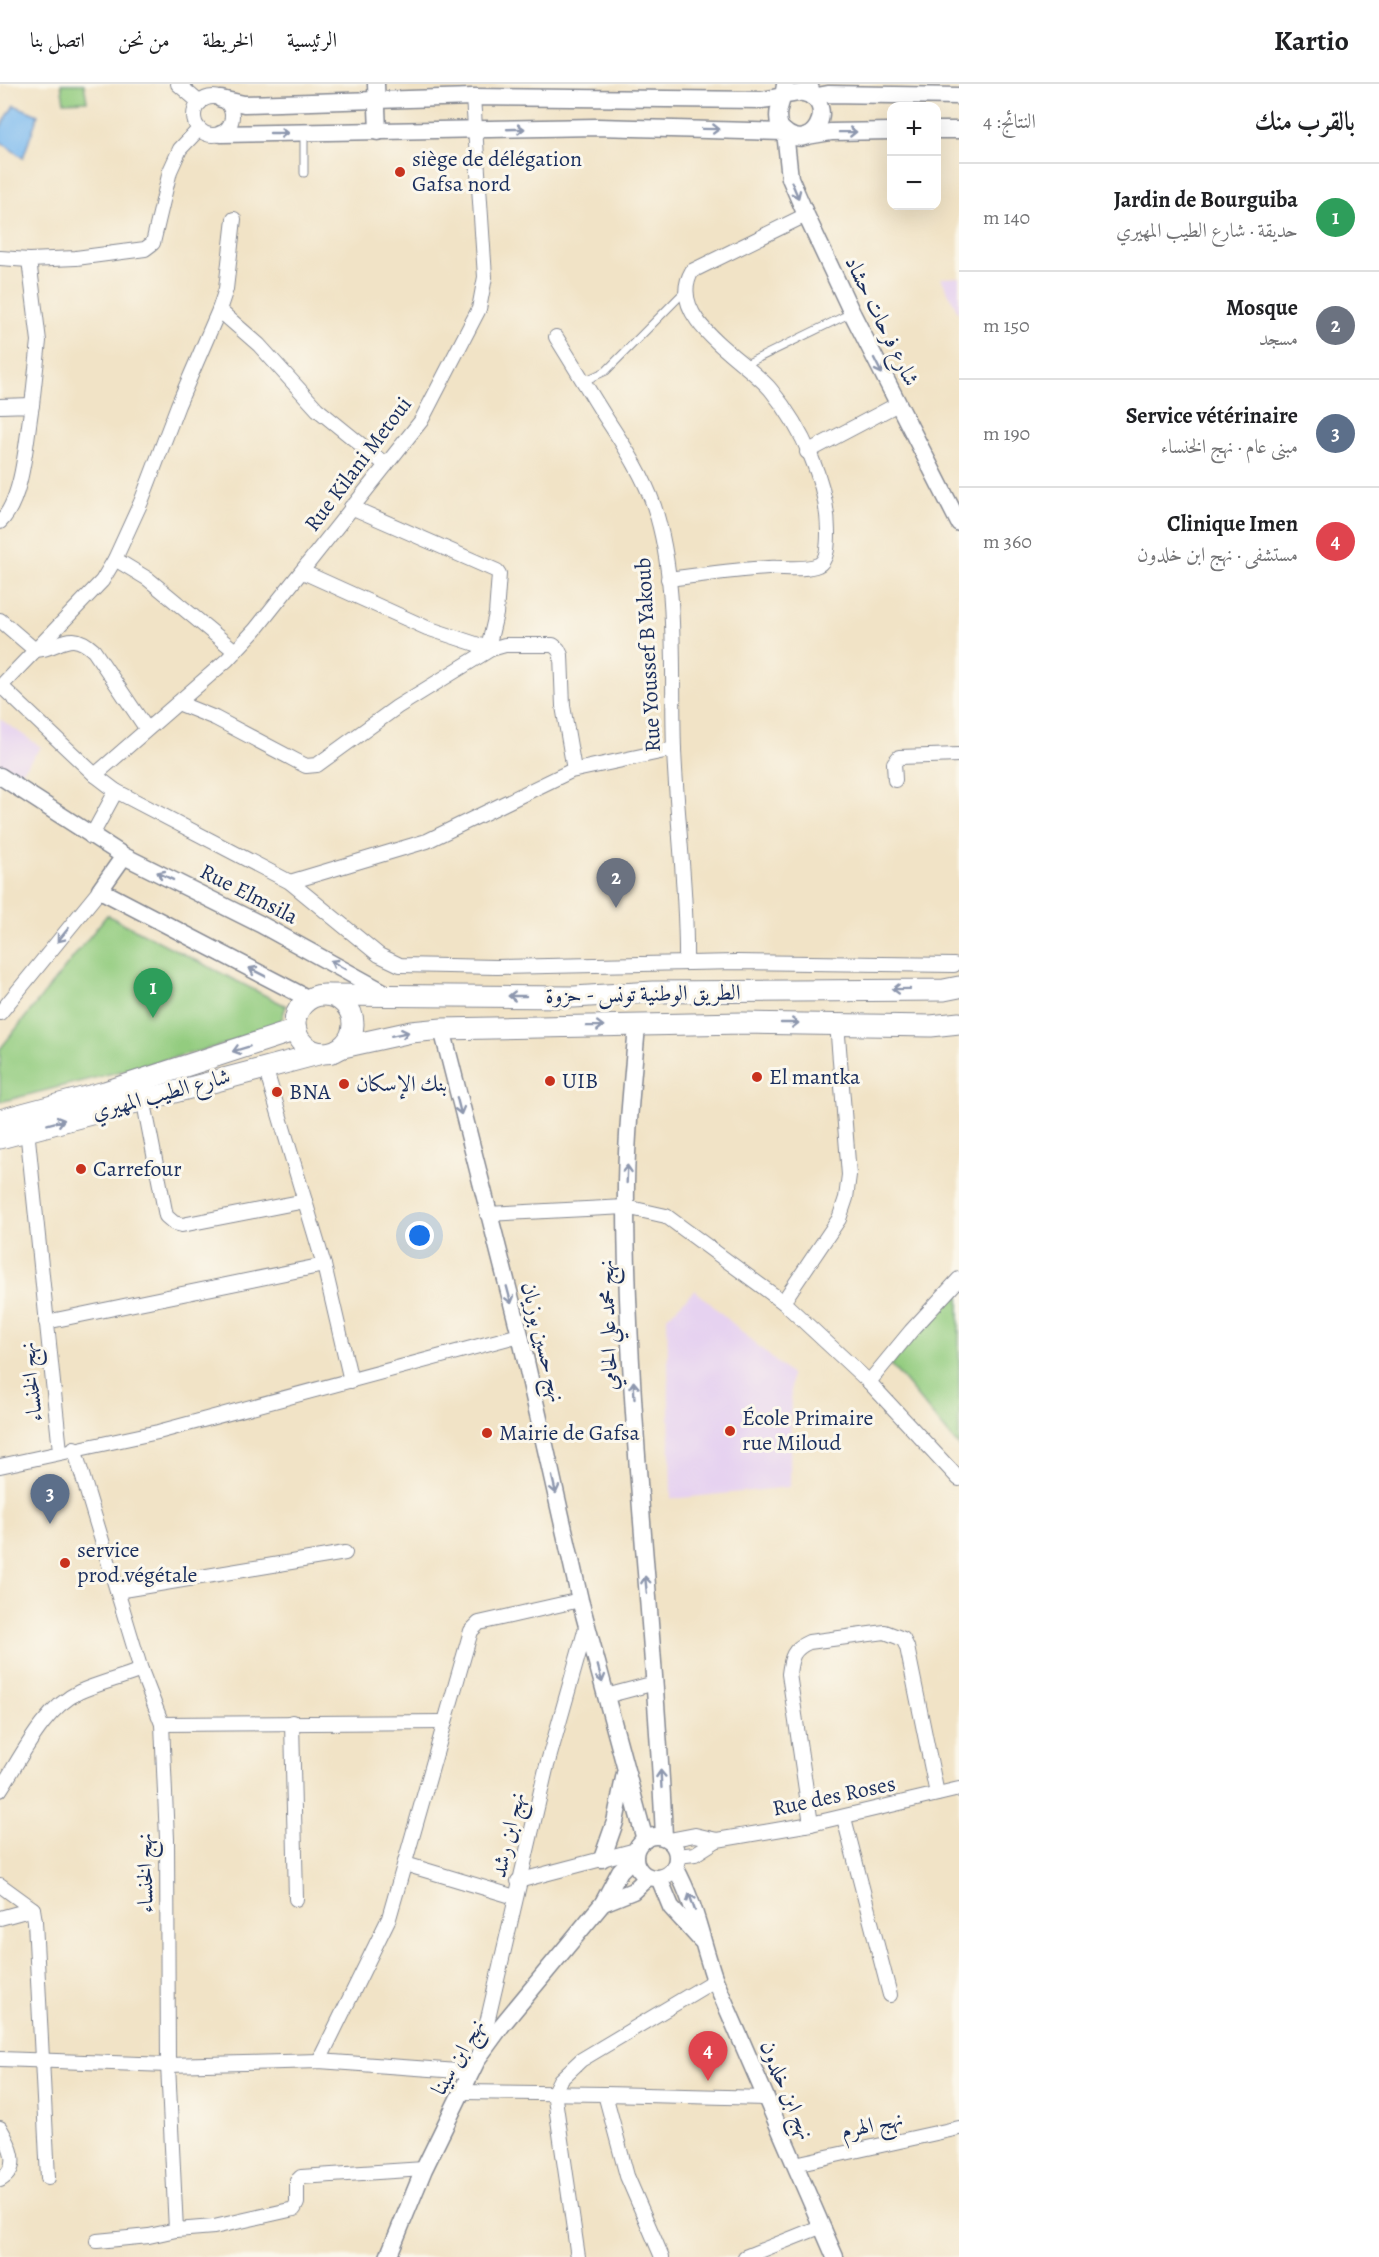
<!DOCTYPE html>
<html lang="ar">
<head>
<meta charset="utf-8">
<style>
  body { margin:0; font-family:Alegreya,Amiri,serif; background:#f2f2f2; color:#202124; direction:rtl }
  .controls { position:absolute; right:18px; top:18px; display:grid; overflow:hidden; border-radius:12px; box-shadow:0 6px 24px #0002 }
  .controls button { width:54px; height:54px; display:grid; place-items:center; padding:0; border:0; border-bottom:2px solid #e0e0e0; background:#fff; color:#202124; font:30px sans-serif }
  .you { position:absolute; left:420px; top:1152px; width:21px; height:21px; margin:-15px; border:4px solid #fff; border-radius:50%; background:#1a73e8; box-shadow:0 0 0 9px #1a73e833 }
  .badge { display:grid; place-items:center; width:39px; height:39px; border-radius:50%; background:#b45309; color:#fff; font-size:20px; font-weight:700 }
  .pin { position:absolute; translate:-50% -50px; filter:drop-shadow(0 2px 3px #0008) }
  .pin::after { content:''; position:absolute; top:32px; width:21px; height:18px; background:inherit; clip-path:polygon(0 0,100% 0,50% 100%) }
  .list { margin:0; padding:0; list-style:none }
  h2 { display:flex; justify-content:space-between; align-items:center; height:78px; margin:0; padding:0 24px; font-size:26px }
  h2 small { font-size:20px; font-weight:400; color:#757577 }
  .list li { display:grid; grid-template-columns:39px 1fr auto; gap:18px; align-items:center; box-sizing:border-box; height:108px; padding:0 24px; border-top:2px solid #e0e0e0 }
  .list b { display:block; font-size:22px; white-space:nowrap }
  .list p { margin:0; font-size:20px; white-space:nowrap; color:#757577 }
  .list em { font-size:20px; font-style:normal; color:#757577 }
  .map { position:relative; flex:none; width:959px; height:2173px; overflow:hidden; direction:ltr }
  header { display:flex; align-items:center; gap:36px; box-sizing:border-box; height:84px; padding:0 30px; background:#fff; border-bottom:2px solid #e0e0e0 }
  header strong { font-size:28px }
  nav { display:flex; gap:33px; margin-inline-start:auto; font-size:21px }
  main { display:flex }
  aside { flex:1; background:#fff }
  .map>svg:first-child { display:block }
  .built { fill:#e6d2f0 }
  .green { fill:#93cc7f; stroke:#577e6e; stroke-width:1.5 }
  .water { fill:#7cbaef; stroke:#4c74a6; stroke-width:1.5 }
  .lines { fill:none; stroke-linecap:round; stroke-linejoin:round }
  .service-casing { stroke:#868992; stroke-width:9 }
  .minor-casing { stroke:#868992; stroke-width:16 }
  .tertiary-casing { stroke:#868992; stroke-width:19 }
  .primary-casing { stroke:#868992; stroke-width:23 }
  .service { stroke:#fff; stroke-width:7 }
  .minor { stroke:#fff; stroke-width:14 }
  .tertiary { stroke:#fff; stroke-width:16 }
  .primary { stroke:#fff; stroke-width:21 }
  .oneway { stroke:#8d97ae }
  .poi-dot { fill:#c8321e; stroke:#fbf7ec; stroke-width:2 }
  .labels { text-anchor:middle; dominant-baseline:central; stroke-width:6; stroke-linejoin:round; paint-order:stroke }
  .poi-label { font-size:22px; fill:#1b2f5e; stroke:#fbf7ec; text-anchor:start }
  .street-label { font-size:22px; fill:#1b2f5e; stroke:#fbf7ec }
</style>
</head>
<body>
<header>
<strong>Kartio</strong>
<nav><a>الرئيسية</a><a>الخريطة</a><a>من نحن</a><a>اتصل بنا</a></nav>
</header>
<main>
<aside>
<h2>بالقرب منك<small>النتائج: 4</small></h2>
<ul class="list">
<li><span class="badge" style="background:#2e9e5b">1</span><div><b>Jardin de Bourguiba</b><p>حديقة · شارع الطيب المهيري</p></div><em>140 m</em></li>
<li><span class="badge" style="background:#6b7280">2</span><div><b>Mosque</b><p>مسجد</p></div><em>150 m</em></li>
<li><span class="badge" style="background:#5c6f8a">3</span><div><b>Service vétérinaire</b><p>مبنى عام · نهج الخنساء</p></div><em>190 m</em></li>
<li><span class="badge" style="background:#e0444e">4</span><div><b>Clinique Imen</b><p>مستشفى · نهج ابن خلدون</p></div><em>360 m</em></li>
</ul>
</aside>
<div class="map">
<svg width="959" height="2173" viewBox="0 0 959 2173">
  <rect width="100%" height="100%" fill="#fbf7ec"/>
  <filter id="ink" filterUnits="userSpaceOnUse"><feTurbulence type="fractalNoise" baseFrequency=".0167" numOctaves="2"/><feDisplacementMap in="SourceGraphic" scale="12" xChannelSelector="R" yChannelSelector="G"/><feConvolveMatrix kernelMatrix="1 2 1 2 8 2 1 2 1" color-interpolation-filters="sRGB"/></filter>
  <filter id="wash" filterUnits="userSpaceOnUse"><feTurbulence type="fractalNoise" baseFrequency=".008" numOctaves="4" result="noise"/><feDisplacementMap in="SourceGraphic" scale="24" xChannelSelector="R" yChannelSelector="G"/><feGaussianBlur stdDeviation="1.35" result="paint"/><feColorMatrix in="noise" values="0 0 0 0 0 0 0 0 0 0 0 0 0 0 0 0 0 1.4 0 .05"/><feComposite in="paint" operator="in"/></filter>
  <g filter="url(#wash)">
    <rect width="100%" height="100%" fill="#f1e3c6"/>
    <g class="built">
      <polygon points="959,193 959,230 941,194"/>
      <polygon points="0,635 41,663 16,695 0,686"/>
      <polygon points="695,1206 791,1291 790,1403 671,1415 667,1233"/>
    </g>
    <g class="green">
      <polygon points="61,0 84,0 87,17 64,18"/>
      <polygon points="107,831 286,922 278,947 0,1018 0,965"/>
      <polygon points="959,1206 959,1363 891,1281 949,1214"/>
    </g>
    <polygon class="water" points="14,21 38,31 23,74 0,57 0,44"/>
  </g>
  <g filter="url(#ink)">
    <g class="lines">
      <defs>
        <g id="service">
          <polyline points="304,89 304,50"/>
          <polyline points="746,280 851,229"/>
          <polyline points="584,297 606,287 687,205"/>
        </g>
        <g id="minor">
          <polyline points="178,0 200,19"/>
          <circle cx="213" cy="32" r="19"/>
          <polyline points="0,174 29,176 76,174 145,165 153,159 170,87 180,65 199,45"/>
          <polyline points="29,176 39,257 32,321"/>
          <polyline points="219,226 259,261 317,325 386,381"/>
          <path d="M556 253C573 280 589 307 606 334 624 362 643 390 654 422 679 499 671 585 674 666 677 737 687 807 686 879"/>
          <path d="M0 322 32 321C26 354 24 415 0 438"/>
          <polyline points="807,368 898,320"/>
          <polyline points="351,423 497,487 499,490 496,530 488,564"/>
          <polyline points="115,475 148,495 235,567"/>
          <polyline points="303,488 427,544 491,565"/>
          <path d="M668 495C701 491 734 486 768 484 782 483 804 487 818 481 828 477 828 458 828 448 828 399 802 344 771 306 747 276 664 235 692 187L806 131"/>
          <path d="M0 536 35 566C60 566 68 543 94 567L146 644"/>
          <polyline points="1,602 95,691 116,707"/>
          <polyline points="0,603 102,497 115,475 141,418 178,321 219,226 226,205 234,135"/>
          <polyline points="178,619 215,634 306,682 317,681 397,623 491,565 505,561 553,561 558,565 561,571 563,622 574,686"/>
          <polyline points="95,691 227,576 255,546 421,337 479,225 485,193 473,13"/>
          <polyline points="895,696 894,679 899,673 959,671"/>
          <polyline points="91,753 116,707 290,798 379,871 400,881 497,883 736,878 954,881"/>
          <polyline points="290,798 427,757 571,687 674,665"/>
          <polyline points="0,929 100,806"/>
          <polyline points="143,1014 166,1132 174,1139 182,1141 305,1117"/>
          <polyline points="27,1045 60,1367"/>
          <polyline points="487,1130 626,1123 666,1132 783,1218 869,1298 959,1395"/>
          <polyline points="324,1181 351,1297"/>
          <polyline points="783,1218 839,1135 846,1114 849,1091 837,939"/>
          <polyline points="46,1238 324,1181 265,983"/>
          <polyline points="869,1298 911,1247 959,1195"/>
          <polyline points="74,1364 141,1586 162,1640 167,1755 168,1981 176,2146 149,2152 97,2157"/>
          <polyline points="0,1382 158,1348 520,1251"/>
          <polyline points="117,1507 345,1469"/>
          <polyline points="606,1612 655,1599"/>
          <polyline points="292,1638 296,1815"/>
          <polyline points="162,1640 445,1638"/>
          <path d="M0 1706C21 1674 43 1625 79 1608 99 1599 121 1594 141 1586"/>
          <polyline points="844,1734 890,1911"/>
          <path d="M811 1740 789 1590C791 1573 793 1565 809 1558L885 1548 903 1555 907 1563 937 1710"/>
          <polyline points="669,1756 695,1751 717,1756 811,1740 959,1705"/>
          <polyline points="677,1772 695,1770 717,1756"/>
          <polyline points="405,1780 515,1813"/>
          <polyline points="518,1797 636,1766"/>
          <polyline points="0,1801 33,1825 35,1837 48,2094"/>
          <polyline points="0,1834 33,1825"/>
          <polyline points="480,1969 546,1685 587,1540"/>
          <polyline points="0,1975 168,1981 319,1977 472,1988"/>
          <polyline points="319,1977 389,1834 471,1547 479,1539 580,1516"/>
          <polyline points="463,2008 605,2010 627,2092 662,2173"/>
          <polyline points="605,2010 766,2014"/>
          <path d="M0 2044C10 2061 22 2083 0 2096"/>
          <polyline points="795,2080 959,2044"/>
          <polyline points="176,2146 214,2143 294,2125 297,2119 297,2097 301,2093 424,2085"/>
          <polyline points="578,2173 554,2008 560,1996 581,1976 715,1896"/>
          <polyline points="745,2173 820,2143"/>
        </g>
        <g id="tertiary">
          <polyline points="376,0 378,48"/>
          <polyline points="811,5 812,13 828,10 959,12"/>
          <path d="M221 15 244 20 473 13 762 16C772 15 797 8 803 9 841 17 811 78 780 43 774 27 784 16 785 0"/>
          <polyline points="936,46 959,46"/>
          <polyline points="221,50 597,43 785,48 790,94 806,131 852,229 959,439"/>
          <polyline points="807,52 831,48 892,47"/>
          <polyline points="0,692 124,772 260,840 389,911"/>
          <polyline points="124,772 100,806 309,915"/>
          <path d="M637 942C632 1002 625 1063 626 1123 627 1334 655 1543 664 1753"/>
          <polyline points="442,945 520,1251 580,1516 645,1756"/>
          <circle cx="656" cy="1773" r="21"/>
          <polyline points="602,1775 615,1738 625,1689"/>
          <path d="M675 1783C696 1821 701 1856 715 1896L835 2173"/>
          <polyline points="659,1794 671,1823 701,1856"/>
          <polyline points="603,1819 633,1807 648,1793"/>
          <polyline points="388,2173 424,2085 478,1974 502,1941 603,1819 620,1787 635,1772"/>
        </g>
        <g id="primary">
          <polyline points="327,911 574,913 653,908 944,906 959,903"/>
          <circle cx="324" cy="940" r="29"/>
          <polyline points="343,963 411,948 442,945 743,939 931,942 959,939"/>
          <polyline points="0,1036 105,1008 296,946"/>
          <polyline points="0,1054 322,969"/>
        </g>
      </defs>
      <use href="#service" class="service-casing"/>
      <use href="#minor" class="minor-casing"/>
      <use href="#tertiary" class="tertiary-casing"/>
      <use href="#primary" class="primary-casing"/>
      <use href="#service" class="service"/>
      <use href="#minor" class="minor"/>
      <use href="#tertiary" class="tertiary"/>
      <use href="#primary" class="primary"/>
    </g>
    <defs><path id="oneway-shaft" d="M-6 0H5M1.5-3L5.5 0L1.5 3" fill="none" stroke-width="1.6" stroke-linecap="round" stroke-linejoin="round" transform="scale(1.5)"/></defs>
    <g class="oneway">
      <use href="#oneway-shaft" transform="translate(516 45) rotate(-2)"/>
      <use href="#oneway-shaft" transform="translate(711 45) rotate(1)"/>
      <use href="#oneway-shaft" transform="translate(848 48) rotate(-1)"/>
      <use href="#oneway-shaft" transform="translate(279 49)"/>
      <use href="#oneway-shaft" transform="translate(795 106) rotate(67)"/>
      <use href="#oneway-shaft" transform="translate(878 282) rotate(63)"/>
      <use href="#oneway-shaft" transform="translate(165 792) rotate(-154)"/>
      <use href="#oneway-shaft" transform="translate(63 851) rotate(129)"/>
      <use href="#oneway-shaft" transform="translate(338 881) rotate(-150)"/>
      <use href="#oneway-shaft" transform="translate(257 888) rotate(-153)"/>
      <use href="#oneway-shaft" transform="translate(901 905) rotate(179)"/>
      <use href="#oneway-shaft" transform="translate(517 912) rotate(-180)"/>
      <use href="#oneway-shaft" transform="translate(790 939)"/>
      <use href="#oneway-shaft" transform="translate(595 942) rotate(-1)"/>
      <use href="#oneway-shaft" transform="translate(400 950) rotate(-12)"/>
      <use href="#oneway-shaft" transform="translate(241 965) rotate(163)"/>
      <use href="#oneway-shaft" transform="translate(459 1022) rotate(76)"/>
      <use href="#oneway-shaft" transform="translate(56 1038) rotate(-15)"/>
      <use href="#oneway-shaft" transform="translate(627 1090) rotate(-88)"/>
      <use href="#oneway-shaft" transform="translate(509 1211) rotate(75)"/>
      <use href="#oneway-shaft" transform="translate(634 1306) rotate(-93)"/>
      <use href="#oneway-shaft" transform="translate(554 1401) rotate(77)"/>
      <use href="#oneway-shaft" transform="translate(646 1501) rotate(-96)"/>
      <use href="#oneway-shaft" transform="translate(600 1590) rotate(75)"/>
      <use href="#oneway-shaft" transform="translate(661 1695) rotate(-93)"/>
      <use href="#oneway-shaft" transform="translate(692 1818) rotate(-109)"/>
    </g>
  </g>
  <g class="poi-dot">
    <circle cx="400" cy="88" r="6"/>
    <circle cx="757" cy="993" r="6"/>
    <circle cx="550" cy="997" r="6"/>
    <circle cx="344" cy="1000" r="6"/>
    <circle cx="277" cy="1008" r="6"/>
    <circle cx="81" cy="1085" r="6"/>
    <circle cx="730" cy="1347" r="6"/>
    <circle cx="487" cy="1349" r="6"/>
    <circle cx="65" cy="1479" r="6"/>
  </g>
  <g class="labels">
    <g class="poi-label">
      <text x="412" y="75">siège de délégation<tspan x="412" dy="25">Gafsa nord</tspan></text>
      <text x="769" y="993">El mantka</text>
      <text x="562" y="997">UIB</text>
      <text x="356" y="1000">بنك الإسكان</text>
      <text x="289" y="1008">BNA</text>
      <text x="93" y="1085">Carrefour</text>
      <text x="742" y="1334">École Primaire<tspan x="742" dy="25">rue Miloud</tspan></text>
      <text x="499" y="1349">Mairie de Gafsa</text>
      <text x="77" y="1466">service<tspan x="77" dy="25">prod.végétale</tspan></text>
    </g>
    <g class="street-label">
      <text transform="translate(882 237) rotate(64)">شارع فرحات حشاد</text>
      <text transform="translate(358 380) rotate(-53)">Rue Kilani Metoui</text>
      <text transform="translate(648 571) rotate(-93)">Rue Youssef B Yakoub</text>
      <text transform="translate(249 810) rotate(27)">Rue Elmsila</text>
      <text transform="translate(643 910) rotate(-1)">الطريق الوطنية تونس - حزوة</text>
      <text transform="translate(161 1010) rotate(-15)">شارع الطيب المهيري</text>
      <text transform="translate(608 1241) rotate(-92)">نهج محمد علي الحامي</text>
      <text transform="translate(543 1258) rotate(76)">نهج حسين بوزيان</text>
      <text transform="translate(31 1298) rotate(-96)">نهج الخنساء</text>
      <text transform="translate(834 1712) rotate(-12)">Rue des Roses</text>
      <text transform="translate(508 1751) rotate(-77)">نهج ابن رشد</text>
      <text transform="translate(145 1789) rotate(-91)">نهج الخنساء</text>
      <text transform="translate(458 1973) rotate(-60)">نهج ابن سينا</text>
      <text transform="translate(787 2006) rotate(67)">نهج ابن خلدون</text>
      <text transform="translate(872 2041) rotate(-12)">نهج الهرم</text>
    </g>
  </g>
</svg>
<div class="controls">
<button>+</button>
<button>−</button>
</div>
<div class="you"></div>
<div class="pin badge" style="left:153px;top:934px;background:#2e9e5b">1</div>
<div class="pin badge" style="left:616px;top:824px;background:#6b7280">2</div>
<div class="pin badge" style="left:50px;top:1440px;background:#5c6f8a">3</div>
<div class="pin badge" style="left:708px;top:1997px;background:#e0444e">4</div>
</div>
</main>
</body>
</html>
